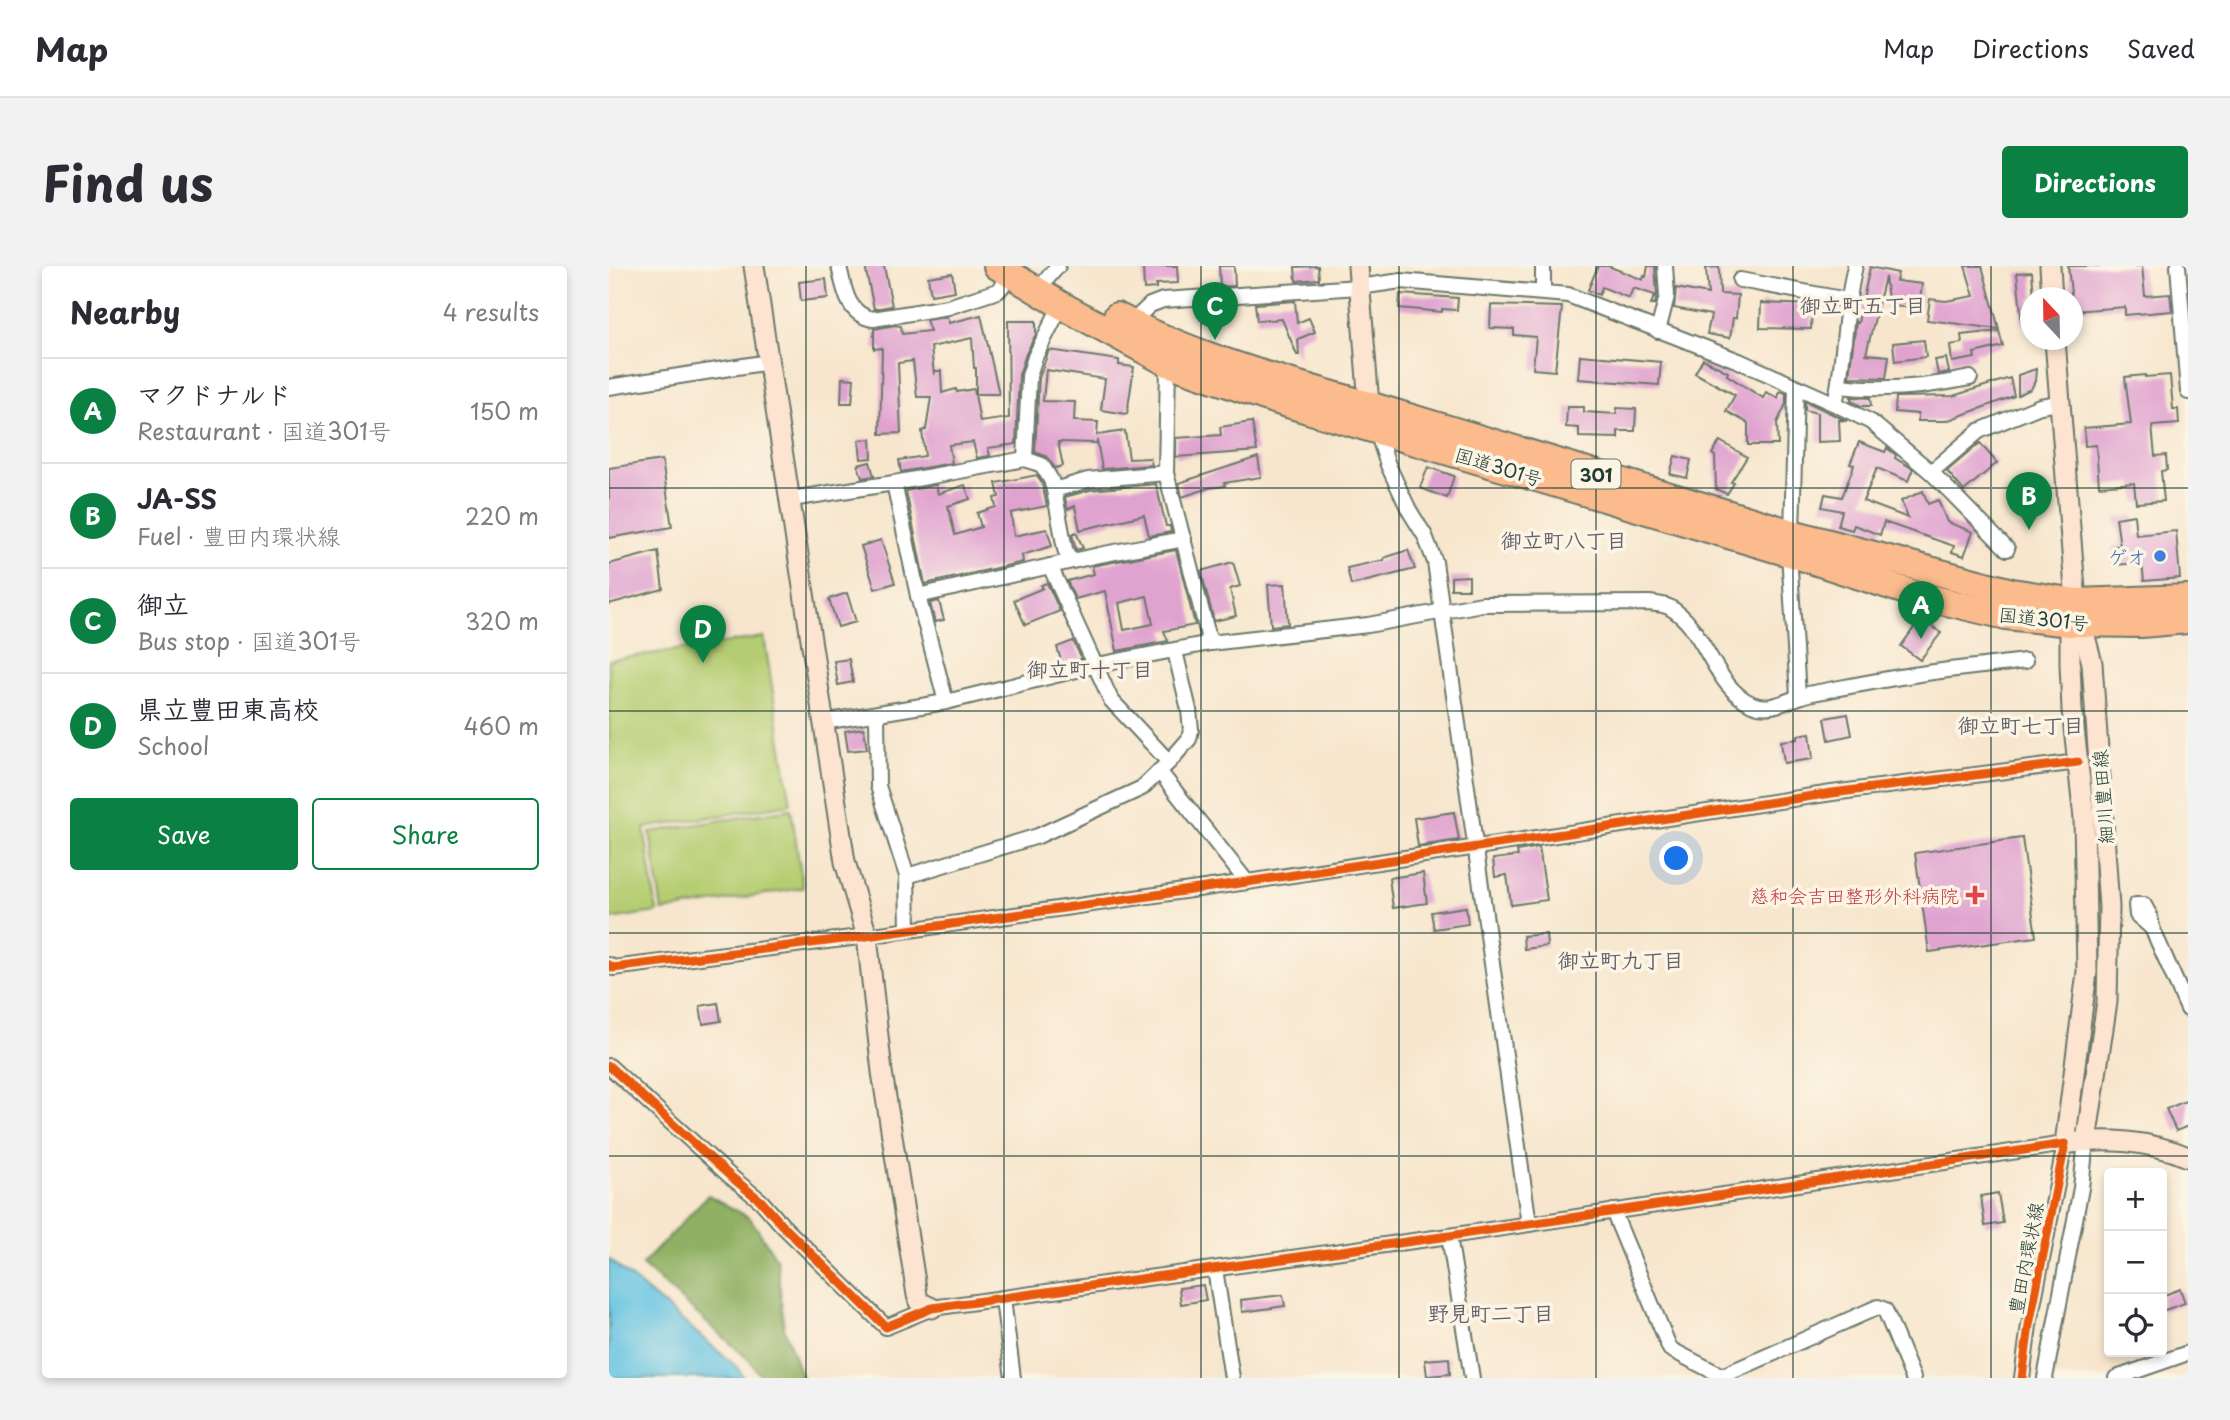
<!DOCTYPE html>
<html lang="en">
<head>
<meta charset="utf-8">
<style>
  body { margin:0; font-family:"Playpen Sans","Klee One",sans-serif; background:#f2f2f3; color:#2b2b33 }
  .controls { position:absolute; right:21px; bottom:21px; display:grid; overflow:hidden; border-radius:7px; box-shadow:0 4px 10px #0003 }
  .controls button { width:63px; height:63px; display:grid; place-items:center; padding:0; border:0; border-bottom:2px solid #e1e1e2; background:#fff; color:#2b2b33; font:35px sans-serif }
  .compass { position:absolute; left:1411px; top:21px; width:63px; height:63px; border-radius:50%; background:#fff; box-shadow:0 4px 10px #0003; rotate:338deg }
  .you { position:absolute; left:1068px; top:593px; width:24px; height:24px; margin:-18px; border:5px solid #fff; border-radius:50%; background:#1a73e8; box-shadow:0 0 0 10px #1a73e833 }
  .badge { display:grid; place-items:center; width:46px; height:46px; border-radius:50%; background:#0b8043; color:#fff; font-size:23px; font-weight:700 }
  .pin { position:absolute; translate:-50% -58px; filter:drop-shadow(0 2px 4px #0008) }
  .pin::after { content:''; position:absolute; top:37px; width:24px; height:21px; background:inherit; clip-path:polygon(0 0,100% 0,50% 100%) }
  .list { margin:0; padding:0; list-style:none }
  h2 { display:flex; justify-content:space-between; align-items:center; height:91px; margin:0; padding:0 28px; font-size:30px }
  h2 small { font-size:23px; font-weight:400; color:#7c7c81 }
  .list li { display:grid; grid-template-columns:46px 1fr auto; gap:21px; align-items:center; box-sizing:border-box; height:105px; padding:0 28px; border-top:2px solid #e1e1e2 }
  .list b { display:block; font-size:26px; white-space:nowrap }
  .list p { margin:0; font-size:23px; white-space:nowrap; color:#7c7c81 }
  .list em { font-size:23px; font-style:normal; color:#7c7c81 }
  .actions { display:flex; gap:14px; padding:21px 28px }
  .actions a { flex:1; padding:16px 0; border:2px solid #0b8043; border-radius:7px; text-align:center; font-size:24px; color:#0b8043 }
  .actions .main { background:#0b8043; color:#fff }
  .icon { flex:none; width:38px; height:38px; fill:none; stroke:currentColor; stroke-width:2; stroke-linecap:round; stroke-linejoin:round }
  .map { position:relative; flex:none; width:1579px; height:1112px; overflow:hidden; border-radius:7px }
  header { display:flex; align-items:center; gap:42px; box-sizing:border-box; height:98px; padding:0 35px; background:#fff; border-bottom:2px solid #e1e1e2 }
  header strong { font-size:33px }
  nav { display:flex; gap:38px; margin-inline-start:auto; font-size:24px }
  .intro { display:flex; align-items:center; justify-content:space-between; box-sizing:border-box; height:168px; padding:0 42px }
  h1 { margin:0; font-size:49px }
  .button { padding:18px 32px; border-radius:7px; background:#0b8043; color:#fff; font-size:24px; font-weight:700 }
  main { display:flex; gap:42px; padding:0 42px }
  aside { flex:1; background:#fff; border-radius:7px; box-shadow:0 4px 10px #0003 }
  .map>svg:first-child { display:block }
  .green { fill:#b5cd72; stroke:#6a8553; stroke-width:2 }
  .forest { fill:#90b064; stroke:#58764c; stroke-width:2 }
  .water { fill:#64c2e2; stroke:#42808b; stroke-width:2 }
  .building { fill:#e0a3d0; fill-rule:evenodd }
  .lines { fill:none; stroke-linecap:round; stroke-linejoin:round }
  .street-casing { stroke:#6b786a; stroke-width:18 }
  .secondary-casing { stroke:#6b786a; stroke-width:23 }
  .highway-casing { stroke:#6b786a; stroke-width:30 }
  .street { stroke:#fff; stroke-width:14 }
  .secondary { stroke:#fde4d1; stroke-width:19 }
  .highway { stroke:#fbbb8c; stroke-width:26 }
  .cycleway-casing { stroke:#fcf5e5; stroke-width:13 }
  .cycleway { stroke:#e8590c; stroke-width:9 }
  .grid { fill:none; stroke:#1f3d34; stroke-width:2; stroke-opacity:0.55 }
  .shop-dot { fill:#3f7fe0; stroke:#fcf5e5; stroke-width:2.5 }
  .health-dot { fill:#e0444e; stroke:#fcf5e5; stroke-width:2.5 }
  .labels { text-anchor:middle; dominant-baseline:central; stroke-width:7; stroke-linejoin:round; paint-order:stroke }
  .shield { fill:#fcf5e5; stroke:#617469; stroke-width:2 }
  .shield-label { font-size:18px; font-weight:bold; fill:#1f3d34 }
  .street-label { font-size:19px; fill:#1f3d34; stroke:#fcf5e5 }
  .shop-label { font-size:19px; fill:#366cbe; stroke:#fcf5e5; text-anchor:end }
  .health-label { font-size:19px; fill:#be3a42; stroke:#fcf5e5; text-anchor:end }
  .neighbourhood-label { font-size:21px; font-weight:bold; fill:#63616b; stroke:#fcf5e5 }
</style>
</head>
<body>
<header>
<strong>Map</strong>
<nav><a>Map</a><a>Directions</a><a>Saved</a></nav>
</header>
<div class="intro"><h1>Find us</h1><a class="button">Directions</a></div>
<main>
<aside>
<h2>Nearby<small>4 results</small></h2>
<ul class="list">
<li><span class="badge">A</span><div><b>マクドナルド</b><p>Restaurant · 国道301号</p></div><em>150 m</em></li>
<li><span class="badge">B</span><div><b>JA-SS</b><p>Fuel · 豊田内環状線</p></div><em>220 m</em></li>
<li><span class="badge">C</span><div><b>御立</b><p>Bus stop · 国道301号</p></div><em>320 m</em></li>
<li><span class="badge">D</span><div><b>県立豊田東高校</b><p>School</p></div><em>460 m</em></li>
</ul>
<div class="actions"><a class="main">Save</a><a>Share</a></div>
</aside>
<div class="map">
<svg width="1579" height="1112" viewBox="0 0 1579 1112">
  <rect width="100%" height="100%" fill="#fcf5e5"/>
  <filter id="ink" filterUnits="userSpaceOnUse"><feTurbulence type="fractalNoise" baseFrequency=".0143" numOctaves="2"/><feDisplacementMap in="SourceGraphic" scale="14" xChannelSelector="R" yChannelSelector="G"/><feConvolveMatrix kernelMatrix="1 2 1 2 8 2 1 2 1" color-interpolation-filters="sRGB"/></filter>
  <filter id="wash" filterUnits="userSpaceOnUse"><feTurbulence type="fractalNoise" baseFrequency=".00686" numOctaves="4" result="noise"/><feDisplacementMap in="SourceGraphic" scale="28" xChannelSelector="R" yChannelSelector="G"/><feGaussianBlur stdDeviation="1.57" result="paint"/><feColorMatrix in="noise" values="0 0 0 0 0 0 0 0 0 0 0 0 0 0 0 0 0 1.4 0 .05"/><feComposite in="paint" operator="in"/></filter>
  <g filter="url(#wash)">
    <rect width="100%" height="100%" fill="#f7e6cd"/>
    <g class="green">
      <polygon points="155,371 182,538 35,562 48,646 0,653 0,394"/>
      <polygon points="182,543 194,622 53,645 41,566"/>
    </g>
    <polygon class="forest" points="99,929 141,952 168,993 175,1062 193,1112 153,1112 140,1094 33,999"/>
    <polygon class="water" points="0,993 128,1101 135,1112 0,1112"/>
    <g id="blocks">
      <g class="building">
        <polygon points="256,0 275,0 283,40 265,43"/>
        <polygon points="534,0 568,0 569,17 547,18 547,22 535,23"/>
        <polygon points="610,0 625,0 626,20 611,21"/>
        <polygon points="709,0 710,13 687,15 686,1"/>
        <polygon points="989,0 999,0 1034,14 1035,10 1037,11 1039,0 1046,0 1048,29 1046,38 1042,38 1046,29 1024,22 1020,32 993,21 990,29 979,24"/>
        <polygon points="1356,0 1373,0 1390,63 1318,54 1321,33 1337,35 1365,30"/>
        <polygon points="1459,0 1533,0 1536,30 1561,28 1563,45 1516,49 1516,41 1464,45"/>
        <polygon points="1110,1 1111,28 1129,29 1127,52 1124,52 1121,72 1098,68 1102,49 1065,42 1067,22 1099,28 1097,2"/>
        <polygon points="1261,1 1289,7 1287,15 1313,18 1310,42 1280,40 1276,11 1257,88 1280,90 1277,112 1240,111 1247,56 1249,57"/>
        <polygon points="1423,6 1425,32 1422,32 1421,35 1420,57 1413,58 1408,7"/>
        <polygon points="343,7 346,25 322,29 319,11"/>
        <polygon points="217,13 219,32 192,35 190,16"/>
        <polygon points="791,28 849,32 848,44 833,43 833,46 790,42"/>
        <polygon points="686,35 688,57 700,52 706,66 689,73 690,89 688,89 673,53 648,55 646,38"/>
        <polygon points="1152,37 1203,39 1202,63 1151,62"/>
        <polygon points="882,39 953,41 946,105 924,103 927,71 905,69 905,63 881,62"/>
        <polygon points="372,49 390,128 367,128 367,102 365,102 363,72 322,81 325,109 326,105 332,105 333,127 347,123 348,126 365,123 371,156 400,152 399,55 427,55 427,68 417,88 410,109 407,178 379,182 381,190 368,192 364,176 340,179 343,197 292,206 290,194 316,190 313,165 317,164 322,131 308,131 304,95 289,97 292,167 271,168 273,82 265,83 265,63 286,59 292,60 293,68 321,65 317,54 338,51 340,57"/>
        <polygon points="1390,65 1394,80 1365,87 1366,92 1343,96 1341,79 1353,77 1352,69"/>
        <polygon points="1315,74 1317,91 1286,95 1284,77"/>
        <polygon points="440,84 510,94 510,99 525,101 518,148 492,144 496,113 437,104 434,135 466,136 465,155 489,156 488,169 516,165 520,193 541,192 543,199 493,203 488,174 488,177 449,176 454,200 446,202 437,190 426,186 430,112"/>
        <polygon points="971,89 1052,96 1050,119 969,113"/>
        <polygon points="1337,92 1340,106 1329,108 1326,94"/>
        <polygon points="1094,93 1119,106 1118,109 1154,132 1157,126 1169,132 1171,125 1177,127 1177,138 1168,157 1169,179 1139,179 1139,157 1117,145 1126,129 1086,107"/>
        <polygon points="1427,103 1426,115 1422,123 1409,129 1409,109"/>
        <polygon points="1536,109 1536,111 1561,109 1564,143 1569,143 1570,158 1543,160 1546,190 1557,189 1558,204 1552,205 1555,235 1527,237 1525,217 1490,220 1487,179 1476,180 1475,162 1522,158 1516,111"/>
        <polygon points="233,112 245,113 243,137 232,137"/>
        <polygon points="1401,112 1405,130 1337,155 1309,155 1309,148 1286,146 1287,131 1344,130"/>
        <polygon points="1242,131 1261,132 1262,140 1252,140 1242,135"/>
        <polygon points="1196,135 1238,155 1230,154 1231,175 1208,176 1208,147 1196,144"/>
        <polygon points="958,141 975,141 975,146 1007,148 1008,142 1027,143 1026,165 1009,165 1009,172 970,171 970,162 957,161"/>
        <polygon points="643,156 648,185 567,191 567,172 612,169 611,161"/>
        <polygon points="262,173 263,192 252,193 250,174"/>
        <polygon points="1111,175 1138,191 1122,216 1125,217 1118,228 1107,223 1106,190 1103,188"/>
        <polygon points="1250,176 1276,186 1278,182 1287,189 1286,192 1304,203 1299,215 1268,202 1254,235 1299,252 1292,235 1314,225 1319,238 1329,234 1338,256 1364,266 1355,290 1343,286 1345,280 1275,256 1271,269 1245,259 1243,264 1229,260 1233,245 1213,241 1216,228 1233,231 1245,199 1241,198"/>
        <polygon points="1371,177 1388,197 1355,225 1338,205"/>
        <polygon points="1066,190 1082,194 1078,212 1061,208"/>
        <polygon points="649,191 652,211 615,217 616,220 600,222 573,231 570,217"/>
        <polygon points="53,194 63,261 0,272 0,202"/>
        <polygon points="261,196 265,210 253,212 249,199"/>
        <polygon points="819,201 845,210 838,232 811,222"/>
        <polygon points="428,209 433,218 438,240 402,247 405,270 438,263 443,280 413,289 414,296 316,318 297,225 327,219 329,228 356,219 361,233 339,240 346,269 372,261 368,247 387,241 385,232 390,231 387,217"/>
        <polygon points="547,218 557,260 561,260 562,266 540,270 535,249 471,264 466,240 459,243 457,238 456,231 481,224"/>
        <polygon points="1525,249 1527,269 1567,265 1571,312 1535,315 1533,297 1504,299 1503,280 1511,280 1507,252"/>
        <polygon points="467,266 474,282 467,284 463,268"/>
        <polygon points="272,274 286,317 266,323 252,280"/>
        <path d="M567 284 586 359 555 365 559 375 508 385 496 325 466 333 458 315 485 308 483 300ZM538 330 544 358 515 364 510 337Z"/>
        <polygon points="799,284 806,303 742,319 738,302 775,294 775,292"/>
        <polygon points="49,285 54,323 0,338 0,298"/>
        <polygon points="624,296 631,320 621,323 627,350 605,355 592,305"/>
        <polygon points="860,310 860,323 842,323 842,311"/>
        <polygon points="438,317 451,345 416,359 405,334 434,322 432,319"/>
        <polygon points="676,318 679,358 662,360 659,319"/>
        <polygon points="238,327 247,356 229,361 220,333"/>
        <polygon points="330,335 335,354 326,356 321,337"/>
        <polygon points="1312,352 1332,367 1311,394 1292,380"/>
        <polygon points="464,375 473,393 453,398 448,381"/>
        <polygon points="240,393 244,416 229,419 225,395"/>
        <polygon points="1239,448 1243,469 1220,474 1216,452"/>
        <polygon points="255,462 258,483 239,485 236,465"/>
        <polygon points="1201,467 1204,493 1175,497 1172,475 1189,473 1189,469"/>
        <polygon points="845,546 850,574 809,580 805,552"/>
        <polygon points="1413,572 1427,671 1320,686 1306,587"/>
        <polygon points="930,581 938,634 902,639 898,609 886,611 884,593 909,590 908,585"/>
        <polygon points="814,607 818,637 784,642 780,612"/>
        <polygon points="857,641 859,658 825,663 822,646"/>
        <polygon points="937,668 938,680 915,683 914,670"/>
        <polygon points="109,737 112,755 94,758 91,740"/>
        <polygon points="1579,834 1579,860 1567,865 1557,843"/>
        <polygon points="1389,927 1394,957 1376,960 1372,930"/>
        <polygon points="594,1019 597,1034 572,1038 570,1022"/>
        <polygon points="1571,1023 1576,1037 1553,1045 1553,1030"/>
        <polygon points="674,1029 676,1040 633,1046 632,1034"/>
        <polygon points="840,1092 841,1108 818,1110 816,1094"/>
      </g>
    </g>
  </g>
  <g filter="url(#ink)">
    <use href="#blocks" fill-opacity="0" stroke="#6b786a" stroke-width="2"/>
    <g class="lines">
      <defs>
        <g id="street">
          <path d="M230 0C235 22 238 49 264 53L339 41 389 25 402 10"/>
          <polyline points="1569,0 1579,126"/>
          <polyline points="437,14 449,0"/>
          <polyline points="1131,14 1238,34"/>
          <polyline points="934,26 934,0"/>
          <polyline points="522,57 541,39 554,34 750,21 792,15 959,29 1130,95 1226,138 1262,156 1322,206 1370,165 1431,140 1450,137"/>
          <polyline points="1049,65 1058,30 1056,0"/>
          <polyline points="559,97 557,207 601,377"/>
          <path d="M1230 120C1272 125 1319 121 1361 112"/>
          <polyline points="0,121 160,96"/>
          <path d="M1226 138C1236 92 1235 46 1246 0"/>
          <polyline points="767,163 779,199 800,244 816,270 826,296 920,958"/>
          <polyline points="416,193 420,110 426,91 452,39"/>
          <polyline points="1322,206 1398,283"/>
          <polyline points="445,224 456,283 461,295"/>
          <polyline points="182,233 285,217"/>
          <polyline points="1183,267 1187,121"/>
          <polyline points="1180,287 1189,430"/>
          <polyline points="441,300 502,434 560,496"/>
          <polyline points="309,330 490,289 575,273"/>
          <polyline points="337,436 309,330 285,217 416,193 433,199 442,214 445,224 479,214 557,207"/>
          <polyline points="268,448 269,520 298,610 299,664"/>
          <path d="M214 456 337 436 488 399 601 377 759 359 873 338 1040 337C1046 338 1054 338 1060 341 1098 362 1103 420 1143 438 1164 447 1184 430 1204 427 1237 421 1271 414 1304 409 1341 403 1379 400 1416 395"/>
          <polyline points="550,505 638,616"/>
          <polyline points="298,610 429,570 533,522 560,496 580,473 582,464 580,444 566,385"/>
          <polygon points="1527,639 1535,639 1541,650 1543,662 1528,649"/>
          <polyline points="1543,662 1579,743"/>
          <polyline points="0,699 4,702 258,670 638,616 1223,527 1469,496"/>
          <polyline points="0,800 121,910 152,935 174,960 277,1061 323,1042 840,970 1456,878 1420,1059 1413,1112"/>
          <polyline points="1004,945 1061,1083 1113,1110 1269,1041 1276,1044 1304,1112"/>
          <polyline points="840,970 863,1112"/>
          <polyline points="606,1003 623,1112"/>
          <polyline points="394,1033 404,1112"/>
          <polyline points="1436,1112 1472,922 1477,875"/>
          <polyline points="1507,1112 1579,1087"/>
        </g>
        <g id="secondary">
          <polyline points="145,0 236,596 258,670 273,806 308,1029 310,1036 323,1042"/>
          <polyline points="749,0 760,139"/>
          <polyline points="1441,0 1443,32"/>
          <polyline points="1446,74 1467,336 1483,397 1500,641 1498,736 1477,875"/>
          <path d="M1464 347 1461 357V398L1463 444 1475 552 1478 706 1456 878C1495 871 1542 875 1579 891"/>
        </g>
        <g id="highway">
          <polyline points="388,0 452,39 559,97 662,133 1180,287 1312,330 1397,350 1461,357 1532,358 1579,354"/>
          <path d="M508 50C587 91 674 115 760 139L1183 267 1403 326 1467 336 1579 332"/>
        </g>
      </defs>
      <use href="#street" class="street-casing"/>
      <use href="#secondary" class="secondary-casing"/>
      <use href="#highway" class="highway-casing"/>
      <use href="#street" class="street"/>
      <use href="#secondary" class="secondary"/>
      <use href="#highway" class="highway"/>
      <defs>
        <g id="cycleway">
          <polyline points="0,699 4,702 258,670 638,616 1223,527 1469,496"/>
          <polyline points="0,800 121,910 152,935 174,960 277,1061 323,1042 840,970 1456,878 1420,1059 1413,1112"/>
        </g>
      </defs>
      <use href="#cycleway" class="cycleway-casing"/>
      <use href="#cycleway" class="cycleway"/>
    </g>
  </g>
  <path class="grid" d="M197 0V1112M395 0V1112M592 0V1112M790 0V1112M987 0V1112M1184 0V1112M1382 0V1112M0 222H1579M0 445H1579M0 667H1579M0 890H1579"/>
  <circle class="shop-dot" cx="1551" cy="290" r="7"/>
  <path class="health-dot" d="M1362.5 618.5h7v7h7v7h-7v7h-7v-7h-7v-7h7z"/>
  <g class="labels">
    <rect class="shield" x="962.5" y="193.5" width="49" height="29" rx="5"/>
    <g class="shield-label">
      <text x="987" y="208">301</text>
    </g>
    <g class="street-label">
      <text transform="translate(890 200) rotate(17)">国道301号</text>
      <text transform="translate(1435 352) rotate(6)">国道301号</text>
      <text transform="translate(1493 531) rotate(-94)">細川豊田線</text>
      <text transform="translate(1416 992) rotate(-79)">豊田内環状線</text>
    </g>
    <g class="shop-label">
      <text x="1537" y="290">ゲオ</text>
    </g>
    <g class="health-label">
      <text x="1350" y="629">慈和会吉田整形外科病院</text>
    </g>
    <g class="neighbourhood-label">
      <text x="1254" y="38">御立町五丁目</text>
      <text x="955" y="273">御立町八丁目</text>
      <text x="481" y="402">御立町十丁目</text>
      <text x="1412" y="458">御立町七丁目</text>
      <text x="1012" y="693">御立町九丁目</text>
      <text x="882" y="1046">野見町二丁目</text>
    </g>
  </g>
</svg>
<div class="controls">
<button>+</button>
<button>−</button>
<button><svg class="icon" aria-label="locate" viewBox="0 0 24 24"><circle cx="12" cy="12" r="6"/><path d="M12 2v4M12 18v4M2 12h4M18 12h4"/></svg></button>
</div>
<svg class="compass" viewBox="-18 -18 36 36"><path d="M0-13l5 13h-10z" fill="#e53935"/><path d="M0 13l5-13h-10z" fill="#7c7c81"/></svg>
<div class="you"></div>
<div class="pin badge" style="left:1312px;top:373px">A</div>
<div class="pin badge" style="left:1420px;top:264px">B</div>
<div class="pin badge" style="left:606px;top:74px">C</div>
<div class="pin badge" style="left:94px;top:397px">D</div>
</div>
</main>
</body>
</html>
